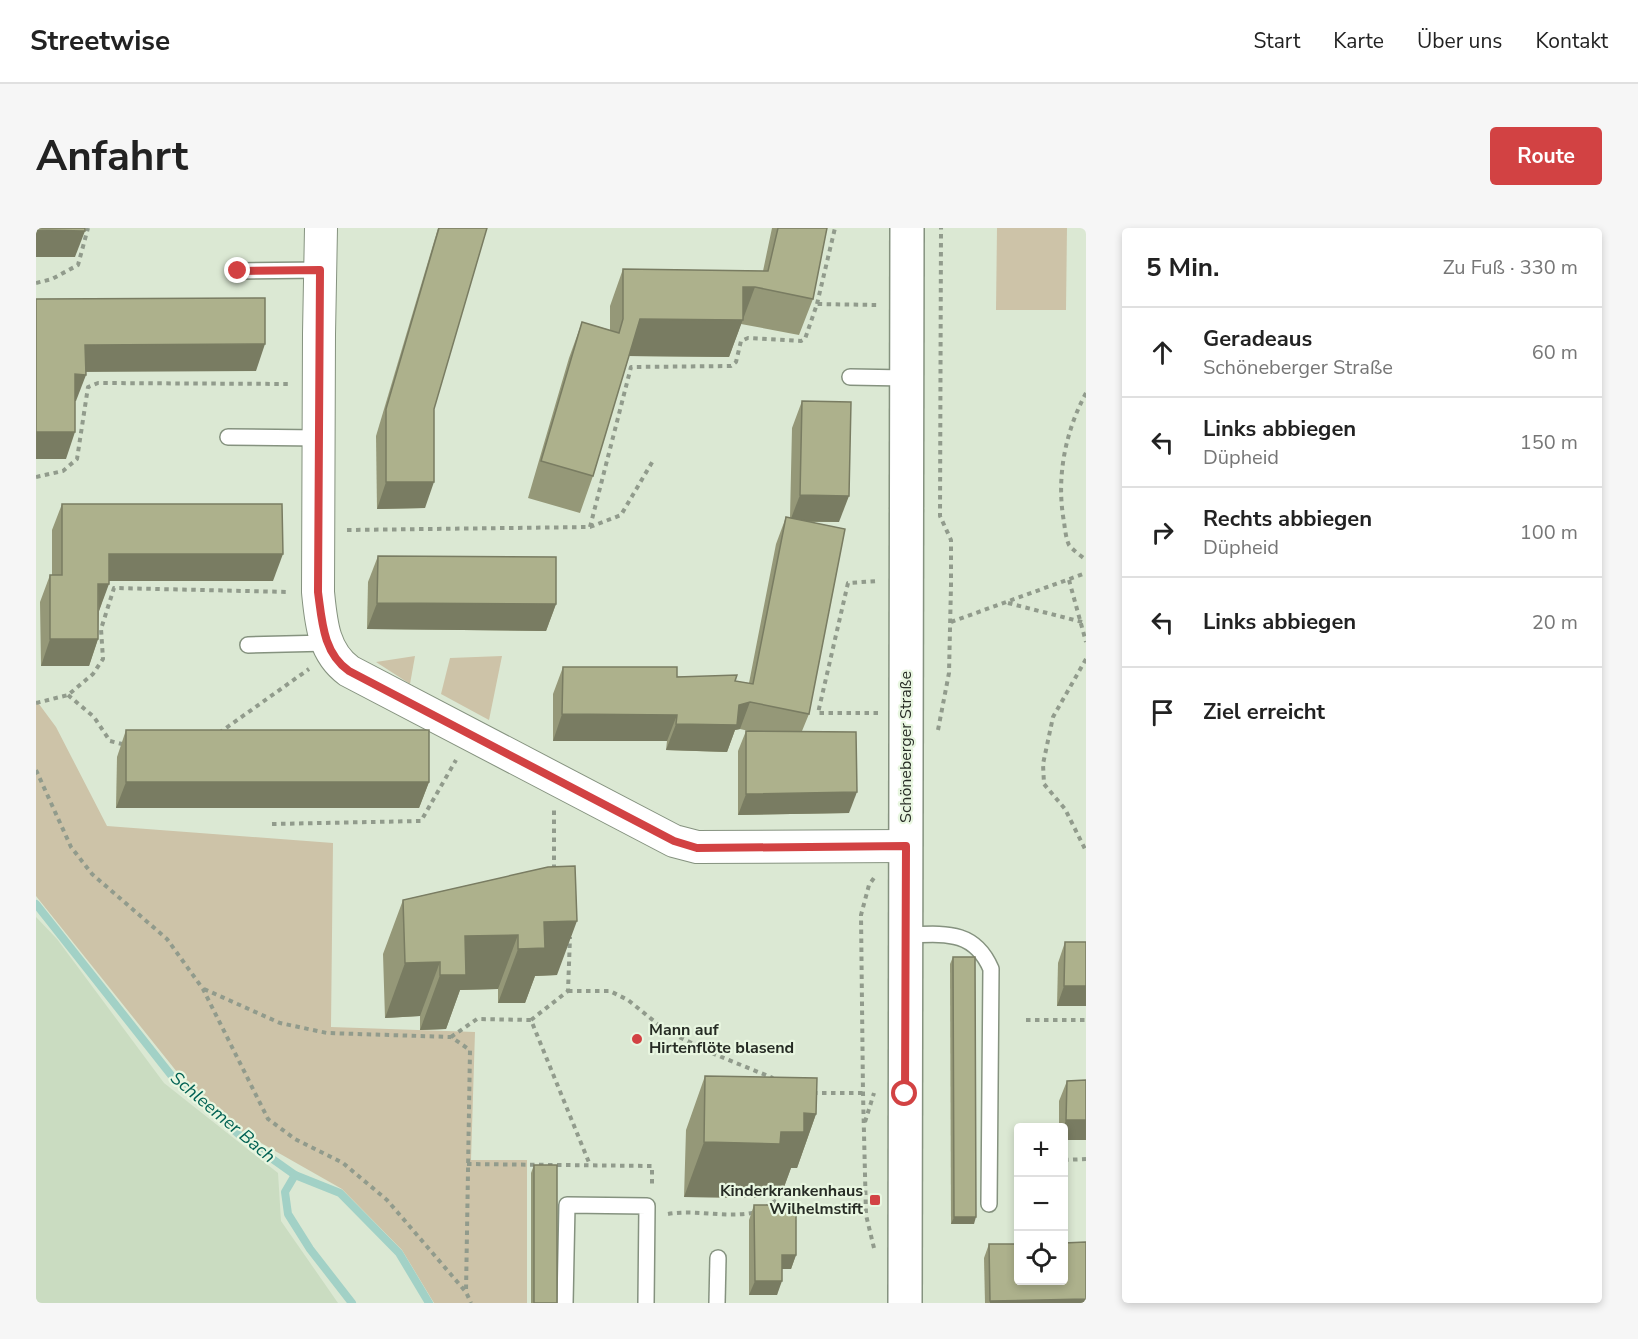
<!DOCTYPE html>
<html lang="de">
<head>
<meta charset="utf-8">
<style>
  body { margin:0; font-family:"Nunito Sans",sans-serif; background:#f6f6f6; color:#222 }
  .controls { position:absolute; right:18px; bottom:18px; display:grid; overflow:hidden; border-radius:6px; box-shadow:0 3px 9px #0003 }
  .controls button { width:54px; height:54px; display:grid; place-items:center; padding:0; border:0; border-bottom:2px solid #e0e0e0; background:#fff; color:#222; font:30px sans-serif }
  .stop { position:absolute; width:18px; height:18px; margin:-14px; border:4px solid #d24243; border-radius:50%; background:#fff }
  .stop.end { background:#d24243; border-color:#fff; box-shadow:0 2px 6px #0008 }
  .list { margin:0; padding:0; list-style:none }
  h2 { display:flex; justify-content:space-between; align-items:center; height:78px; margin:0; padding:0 24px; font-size:26px }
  h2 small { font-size:20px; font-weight:400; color:#767676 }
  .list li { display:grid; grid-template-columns:39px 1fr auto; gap:18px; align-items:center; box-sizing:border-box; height:90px; padding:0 24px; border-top:2px solid #e0e0e0 }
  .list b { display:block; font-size:22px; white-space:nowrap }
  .list p { margin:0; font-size:20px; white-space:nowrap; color:#767676 }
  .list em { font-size:20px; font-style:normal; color:#767676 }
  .icon { flex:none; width:33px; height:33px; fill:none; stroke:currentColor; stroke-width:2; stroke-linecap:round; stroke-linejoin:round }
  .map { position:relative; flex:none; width:1050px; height:1075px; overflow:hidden; border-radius:6px }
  header { display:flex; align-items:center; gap:36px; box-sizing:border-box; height:84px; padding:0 30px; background:#fff; border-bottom:2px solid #e0e0e0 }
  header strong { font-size:28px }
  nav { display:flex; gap:33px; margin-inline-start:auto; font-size:21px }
  .intro { display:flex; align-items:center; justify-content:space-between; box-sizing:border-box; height:144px; padding:0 36px }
  h1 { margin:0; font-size:42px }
  .button { padding:15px 27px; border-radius:6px; background:#d24243; color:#fff; font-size:21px; font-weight:700 }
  main { display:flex; gap:36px; padding:0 36px }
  aside { flex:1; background:#fff; border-radius:6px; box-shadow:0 3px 9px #0003 }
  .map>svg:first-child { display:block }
  .built { fill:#cadcc1 }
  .green { fill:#cdc3a8 }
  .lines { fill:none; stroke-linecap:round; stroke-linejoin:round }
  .stream { stroke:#a2d1c6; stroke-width:8 }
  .service-casing { stroke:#85927f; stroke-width:18 }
  .minor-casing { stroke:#85927f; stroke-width:34 }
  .tertiary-casing { stroke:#85927f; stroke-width:36 }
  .path { stroke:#919b8c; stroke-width:4; stroke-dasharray:4.5 4.5; stroke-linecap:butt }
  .service { stroke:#fff; stroke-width:15 }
  .minor { stroke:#fff; stroke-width:32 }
  .tertiary { stroke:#fff; stroke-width:33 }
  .wall { fill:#959878 }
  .shaded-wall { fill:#797c62 }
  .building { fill:#adb18c; stroke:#797c62; stroke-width:1.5 }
  .route { stroke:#d24243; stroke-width:8 }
  .poi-dot { fill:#d24243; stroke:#e8f6e0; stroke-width:2 }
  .labels { text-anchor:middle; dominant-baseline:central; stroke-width:4.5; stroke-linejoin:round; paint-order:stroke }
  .street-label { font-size:16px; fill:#272c25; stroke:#e8f6e0 }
  .poi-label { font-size:16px; font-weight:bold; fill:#272c25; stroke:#e8f6e0; text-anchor:start }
  .water-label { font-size:18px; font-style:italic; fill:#006153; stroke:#e8f6e0 }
</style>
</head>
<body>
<header>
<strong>Streetwise</strong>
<nav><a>Start</a><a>Karte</a><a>Über uns</a><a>Kontakt</a></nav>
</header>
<div class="intro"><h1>Anfahrt</h1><a class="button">Route</a></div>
<main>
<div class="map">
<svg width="1050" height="1075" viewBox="0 0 1050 1075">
  <rect width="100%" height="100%" fill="#dbe8d3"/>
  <polygon class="built" points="0,689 21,711 128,855 242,945 245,993 302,1075 0,1075"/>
  <g class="green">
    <polygon points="961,0 1031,0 1030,82 960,82"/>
    <polygon points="379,428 374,456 340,434"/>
    <polygon points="466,428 453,492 405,466 414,430"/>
    <polygon points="0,472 20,499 71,598 297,615 295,799 439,804 435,932 491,932 491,1075 398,1075 366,1022 306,961 209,906 141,844 0,668"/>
  </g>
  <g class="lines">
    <g class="stream">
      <polyline points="0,676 135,847 207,910 259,947 304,965 363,1025 393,1075"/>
      <polyline points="259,947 249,964 252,986 274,1021 316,1075"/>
    </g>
    <defs>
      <g id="service">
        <polyline points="202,43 284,42"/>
        <polyline points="814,149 870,150"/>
        <polyline points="192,209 284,210"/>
        <polyline points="212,417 292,415"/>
        <path d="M870 707C907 706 938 701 955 741L953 976"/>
        <polyline points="529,1075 531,977 611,978 610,1075"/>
        <polyline points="681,1075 682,1030"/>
      </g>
      <path id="minor" d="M285 0 283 106 282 364C285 394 287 424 313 443L638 613 661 619 870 618"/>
      <polyline id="tertiary" points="869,1075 871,0"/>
    </defs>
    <use href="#service" class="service-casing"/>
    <use href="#minor" class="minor-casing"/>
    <use href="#tertiary" class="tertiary-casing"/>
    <g class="path">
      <polyline points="0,55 16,51 42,37 52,0"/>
      <polyline points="781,76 799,0"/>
      <path d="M1050 165C1029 204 1020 250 1028 294 1029 301 1030 311 1033 317 1037 322 1045 328 1050 332"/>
      <polyline points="0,249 27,243 41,231 52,159 62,155 256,156"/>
      <polyline points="554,299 595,139 695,138 700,134 705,113 712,110 765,113 769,111 781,76 841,77"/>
      <polyline points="311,302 554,299 585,287 618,231"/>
      <polyline points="1033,352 1050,414"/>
      <polyline points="972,375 1050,395"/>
      <polyline points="915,394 1050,345"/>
      <polyline points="1050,431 1017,489 1007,536 1008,556 1029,581 1050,623"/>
      <polyline points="32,467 58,489 74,513 90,517"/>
      <polyline points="0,475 32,467 57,446 67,431 65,401 78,360 254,364"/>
      <polyline points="842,485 782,485 812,355 842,353"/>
      <polyline points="902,502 913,445 915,357 915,312 904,288 905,0"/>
      <polyline points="183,505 273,441"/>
      <polyline points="0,542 35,619 56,646 131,711 167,761 232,891 259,911 307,935 351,972 430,1064 435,1075"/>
      <polyline points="236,596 385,593 420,532"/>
      <polyline points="518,641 518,582"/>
      <polyline points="168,761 244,795 291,805 415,809 434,822 430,1064"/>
      <polyline points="532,763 574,763 592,772 629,802 678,826 737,850"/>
      <polyline points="495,792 532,763 534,709"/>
      <polyline points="990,792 1050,792"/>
      <polyline points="415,809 441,791 495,792 554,937"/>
      <polyline points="777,865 827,865"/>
      <polyline points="829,894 838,865"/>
      <polyline points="1028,932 1050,931"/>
      <polyline points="431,936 616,938 616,959"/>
      <polyline points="729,980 742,971"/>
      <path d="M632 986C661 981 691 991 720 984"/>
      <polyline points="838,1020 830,987 827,865 825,687 833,657 840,647"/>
    </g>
    <use href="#service" class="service"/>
    <use href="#minor" class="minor"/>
    <use href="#tertiary" class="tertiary"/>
  </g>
  <g class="wall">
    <polygon points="402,0 403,0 389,280 341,281 340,208"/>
    <polygon points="736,0 791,0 777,71 763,107 705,96 693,129 593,128 557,248 544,285 492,270 533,130 546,94 574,102 574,78 587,41 727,43"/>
    <polygon points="766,173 803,294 773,294 773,486 766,503 813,585 702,587 702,523 710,503 713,503 704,501 699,502 691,524 630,522 631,513 517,513 517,466 527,439 699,453 713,455 740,316 750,289 754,290 756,200"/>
    <polygon points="26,276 237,353 73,353 63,383 62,411 53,438 5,438 4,374 14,347 16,347 16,302"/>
    <polygon points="342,328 520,376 510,403 331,401 332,354"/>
    <polygon points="90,502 393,554 383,580 80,580 81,529"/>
    <polygon points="512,639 521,747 499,748 489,775 462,775 462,761 424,762 410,801 384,802 384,788 349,790 347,726 367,672"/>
    <polygon points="1029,714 1050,714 1050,778 1021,778 1022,735"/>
    <polygon points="917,729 938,996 915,996 914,736"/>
    <polygon points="669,848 780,886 761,940 755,940 748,959 729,958 725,970 648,969 650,902"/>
    <polygon points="1050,852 1028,900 1023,900 1023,873 1031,853"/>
    <polygon points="498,937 521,1075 495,1075 495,945"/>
    <polygon points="718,977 760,1027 755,1041 746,1041 741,1067 713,1067 713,992"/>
    <polygon points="953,1016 1050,1075 949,1075 948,1030"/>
  </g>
  <g class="shaded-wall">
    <polygon points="1,2 49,3 39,29 0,29 0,5"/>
    <polygon points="707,59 719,59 693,129 591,128 604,91"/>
    <polygon points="229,116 220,143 40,144 49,117"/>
    <polygon points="39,146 50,147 40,173 29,173"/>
    <polygon points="0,204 39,204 30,231 0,231"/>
    <polygon points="350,254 398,254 389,280 341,281"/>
    <polygon points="764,267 813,268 803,294 754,293"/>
    <polygon points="73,326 247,326 237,353 63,353"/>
    <polygon points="62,356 73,356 63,383"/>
    <polygon points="341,375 520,376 510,403 331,401"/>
    <polygon points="14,411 62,411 53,438 5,438"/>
    <polygon points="714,474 704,501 699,502 691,524 630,522 640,496 703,477"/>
    <polygon points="526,486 641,487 631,513 517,513"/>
    <polygon points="90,554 393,554 383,580 80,580"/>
    <polygon points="821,564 813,585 702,587 710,566"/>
    <polygon points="541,693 521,747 499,748 489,775 462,775 482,721 508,694"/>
    <polygon points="482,707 462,761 424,762 410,801 384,802 404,747 429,708"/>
    <polygon points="404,734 384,788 349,790 369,735"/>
    <polygon points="1028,758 1050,758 1050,778 1021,778"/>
    <polygon points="768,885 780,886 761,940 755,940 748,959 729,958 725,970 648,969 668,914 745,904"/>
    <polygon points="1030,892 1050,892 1050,912 1028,912 1027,900"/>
    <polygon points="918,989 940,989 938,996 915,996"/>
    <polygon points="746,1027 760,1027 755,1041 741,1041"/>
    <polygon points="719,1053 746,1053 741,1067 713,1067"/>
    <polygon points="1050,1071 1050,1075 954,1075 954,1073"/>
  </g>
  <g class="building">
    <polygon points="1,0 49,0 49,3 1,2"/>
    <polygon points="403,0 451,0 398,181 398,254 350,254 350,181"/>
    <polygon points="742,0 791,0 777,71 719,59 707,59 707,92 604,91 557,248 505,233 546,94 583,105 587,91 587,41 732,43"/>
    <polygon points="229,70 229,116 49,117 50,147 39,146 39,204 0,204 0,71"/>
    <polygon points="766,173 815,174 813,268 764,267"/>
    <polygon points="26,276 246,276 247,326 73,326 73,356 62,356 62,411 14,411 14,347 26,347"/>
    <polygon points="750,289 809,301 773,486 714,474 703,477 701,497 640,496 641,487 526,486 527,439 641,439 641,449 701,447 699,453 717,456"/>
    <polygon points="342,328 520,329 520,376 341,375"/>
    <rect x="90" y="502" width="303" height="52"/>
    <polygon points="710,503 820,504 821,564 710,566"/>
    <polygon points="539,638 541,693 508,694 509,720 482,721 482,707 429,708 430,747 404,747 404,734 369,735 367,672 512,639"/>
    <polygon points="1029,714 1050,714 1050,758 1028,758"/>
    <polygon points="917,729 939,729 940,989 918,989"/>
    <polygon points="669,848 781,850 780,886 768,885 768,904 745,904 744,916 668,914"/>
    <polygon points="1050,852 1050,892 1030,892 1031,853"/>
    <rect x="498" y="937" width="23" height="138"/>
    <polygon points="718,977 760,977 760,1027 746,1027 746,1053 719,1053"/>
    <polygon points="1050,1014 1050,1071 954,1073 953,1016 982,1016 982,1053 1028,1053 1028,1015"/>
  </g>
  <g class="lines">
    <path class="route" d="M202 43 284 42 282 364C286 393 287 425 313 443L638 613 661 620 870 618 869 866"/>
  </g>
  <g class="poi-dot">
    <circle cx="601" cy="811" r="6"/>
    <rect x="833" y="966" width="12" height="12" rx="3"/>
  </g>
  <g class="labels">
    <g class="street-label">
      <text transform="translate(870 519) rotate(-90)">Schöneberger Straße</text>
    </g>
    <g class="poi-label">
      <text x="613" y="802">Mann auf<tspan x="613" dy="18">Hirtenflöte blasend</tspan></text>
      <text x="827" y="963" text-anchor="end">Kinderkrankenhaus<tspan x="827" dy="18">Wilhelmstift</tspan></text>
    </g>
    <g class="water-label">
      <text transform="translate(187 889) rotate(40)">Schleemer Bach</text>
    </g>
  </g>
</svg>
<div class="controls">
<button>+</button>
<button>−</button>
<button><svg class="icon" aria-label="locate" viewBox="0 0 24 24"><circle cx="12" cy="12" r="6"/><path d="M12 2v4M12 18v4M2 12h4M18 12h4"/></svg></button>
</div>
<div class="stop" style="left:869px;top:866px"></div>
<div class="stop end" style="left:202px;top:43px"></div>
</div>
<aside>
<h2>5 Min.<small>Zu Fuß · 330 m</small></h2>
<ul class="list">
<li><svg class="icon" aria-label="ahead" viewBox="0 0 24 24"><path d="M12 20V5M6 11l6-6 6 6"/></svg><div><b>Geradeaus</b><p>Schöneberger Straße</p></div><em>60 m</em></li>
<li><svg class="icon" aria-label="left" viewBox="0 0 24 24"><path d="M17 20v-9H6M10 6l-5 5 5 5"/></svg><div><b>Links abbiegen</b><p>Düpheid</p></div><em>150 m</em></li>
<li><svg class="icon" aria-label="right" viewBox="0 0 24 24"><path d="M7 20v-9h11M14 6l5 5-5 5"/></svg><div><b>Rechts abbiegen</b><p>Düpheid</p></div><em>100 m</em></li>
<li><svg class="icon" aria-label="left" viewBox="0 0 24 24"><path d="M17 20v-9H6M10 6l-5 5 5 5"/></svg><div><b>Links abbiegen</b></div><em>20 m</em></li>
<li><svg class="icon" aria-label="arrive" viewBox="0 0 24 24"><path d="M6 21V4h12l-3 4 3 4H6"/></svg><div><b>Ziel erreicht</b></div></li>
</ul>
</aside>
</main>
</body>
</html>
